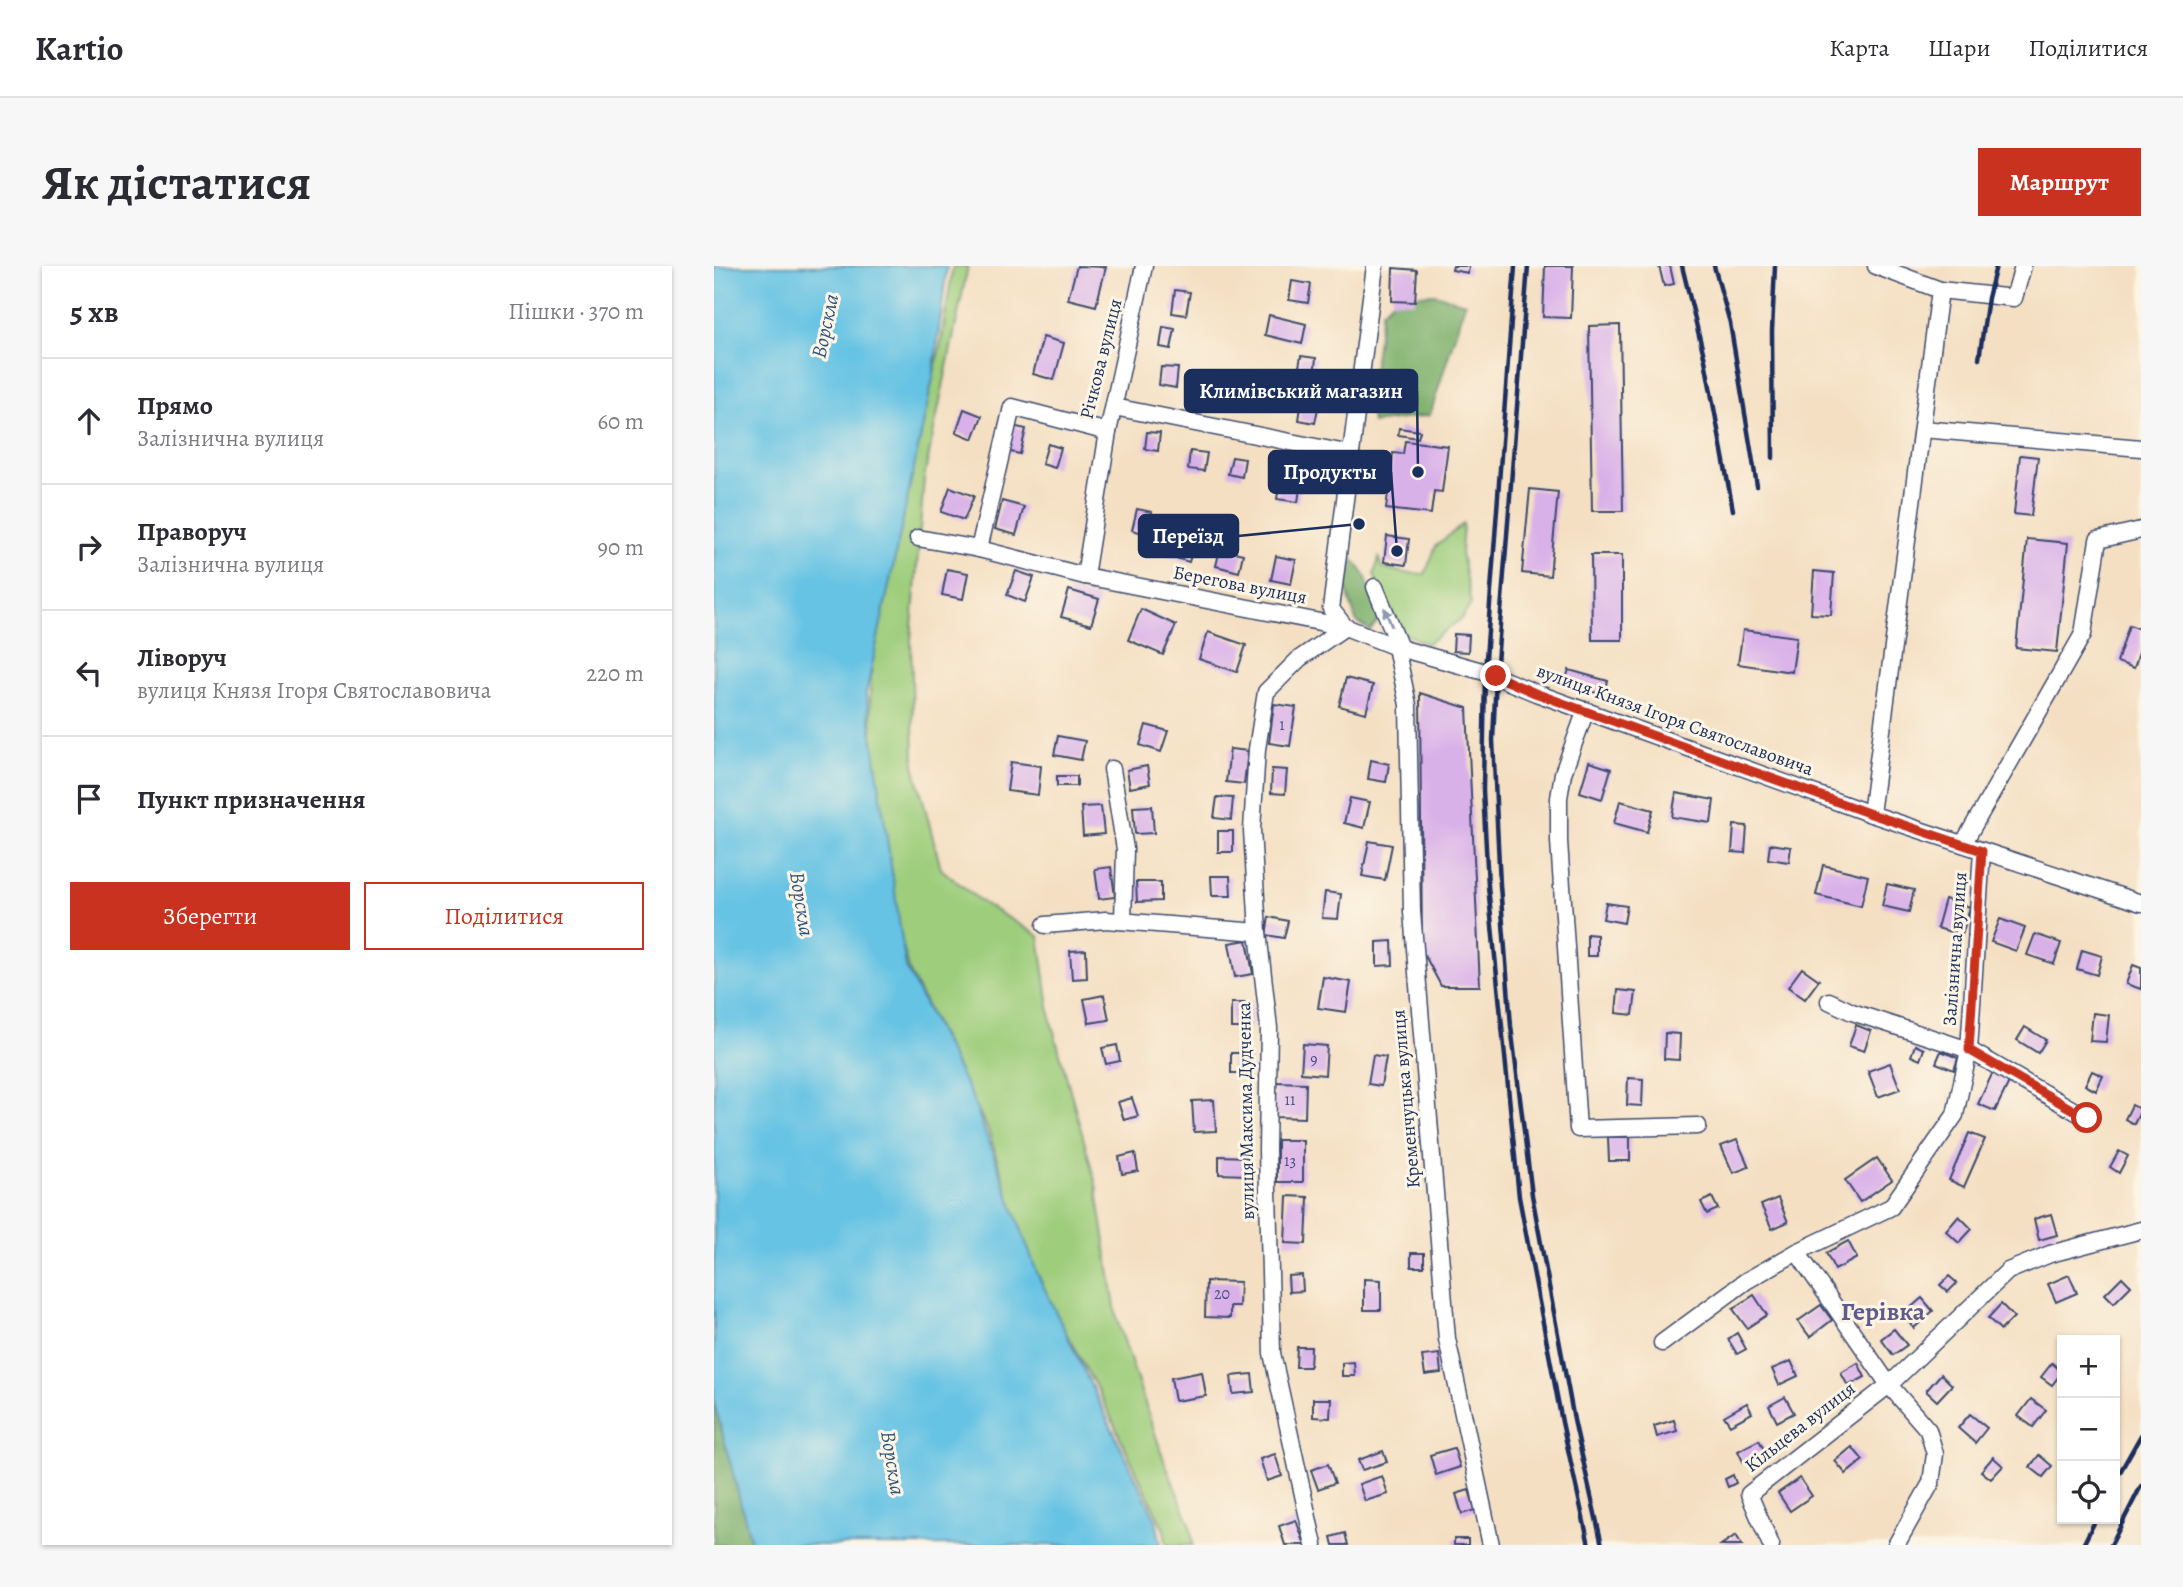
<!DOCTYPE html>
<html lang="uk">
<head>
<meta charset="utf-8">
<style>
  body { margin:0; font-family:Alegreya,serif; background:#f7f7f7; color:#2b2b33 }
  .controls { position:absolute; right:21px; bottom:21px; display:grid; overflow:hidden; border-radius:0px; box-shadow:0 2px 5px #0004 }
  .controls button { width:63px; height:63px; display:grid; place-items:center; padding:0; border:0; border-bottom:2px solid #e1e1e2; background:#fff; color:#2b2b33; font:35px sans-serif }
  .stop { position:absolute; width:21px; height:21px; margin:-16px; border:5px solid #c8321e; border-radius:50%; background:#fff }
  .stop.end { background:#c8321e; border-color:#fff; box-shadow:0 2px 7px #0008 }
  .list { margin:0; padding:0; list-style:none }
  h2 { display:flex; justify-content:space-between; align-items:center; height:91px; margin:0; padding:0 28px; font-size:30px }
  h2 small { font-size:23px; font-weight:400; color:#7c7c81 }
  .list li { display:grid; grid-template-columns:46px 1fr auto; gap:21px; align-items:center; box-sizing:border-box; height:126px; padding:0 28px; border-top:2px solid #e1e1e2 }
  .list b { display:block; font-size:26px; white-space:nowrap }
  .list p { margin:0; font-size:23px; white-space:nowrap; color:#7c7c81 }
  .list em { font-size:23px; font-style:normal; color:#7c7c81 }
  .actions { display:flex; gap:14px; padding:21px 28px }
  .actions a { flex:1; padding:16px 0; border:2px solid #c8321e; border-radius:0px; text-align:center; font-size:24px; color:#c8321e }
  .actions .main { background:#c8321e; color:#fff }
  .icon { flex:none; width:38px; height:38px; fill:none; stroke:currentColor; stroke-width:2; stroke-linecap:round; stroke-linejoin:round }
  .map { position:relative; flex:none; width:1427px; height:1279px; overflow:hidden; border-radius:0px }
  header { display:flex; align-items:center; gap:42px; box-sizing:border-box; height:98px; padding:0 35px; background:#fff; border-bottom:2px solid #e1e1e2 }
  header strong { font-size:33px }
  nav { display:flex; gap:38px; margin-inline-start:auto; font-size:24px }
  .intro { display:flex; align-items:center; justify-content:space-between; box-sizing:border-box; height:168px; padding:0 42px }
  h1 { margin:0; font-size:49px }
  .button { padding:18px 32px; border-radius:0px; background:#c8321e; color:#fff; font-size:24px; font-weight:700 }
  main { display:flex; gap:42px; padding:0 42px }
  aside { flex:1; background:#fff; border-radius:0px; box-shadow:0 2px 5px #0004 }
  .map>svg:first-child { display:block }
  .green { fill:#9ecd7c; stroke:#5c7e6d; stroke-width:2 }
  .forest { fill:#7eb06c; stroke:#4c7065; stroke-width:2 }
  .water { fill:#66c3e4; stroke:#4079a1; stroke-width:2 }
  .building { fill:#d9b1e9 }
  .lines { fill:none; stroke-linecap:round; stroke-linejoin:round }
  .minor-casing { stroke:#3c496d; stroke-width:19 }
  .minor { stroke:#fff; stroke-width:16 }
  .rail { stroke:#1b2f5e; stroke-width:4.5 }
  .oneway { fill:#8d97ae }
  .route { stroke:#c8321e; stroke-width:9 }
  .labels { text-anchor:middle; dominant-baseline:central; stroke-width:6; stroke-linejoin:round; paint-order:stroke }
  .number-label { font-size:16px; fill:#4a5081 }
  .street-label { font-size:19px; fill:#1b2f5e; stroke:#fcf5e5 }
  .water-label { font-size:21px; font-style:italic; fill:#2e5480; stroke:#fcf5e5 }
  .district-label { font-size:26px; font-weight:bold; fill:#5e5c8f; stroke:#fcf5e5 }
  .leader { fill:none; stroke:#1b2f5e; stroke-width:2.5 }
  .callout-dot { fill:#1b2f5e; stroke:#fcf5e5; stroke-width:2.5 }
  .callout { fill:#1b2f5e; stroke:#1b2f5e; stroke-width:2.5 }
  .callout-label { font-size:21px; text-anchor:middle; font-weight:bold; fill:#fff }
</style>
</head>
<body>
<header>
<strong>Kartio</strong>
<nav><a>Карта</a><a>Шари</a><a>Поділитися</a></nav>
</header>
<div class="intro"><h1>Як дістатися</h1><a class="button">Маршрут</a></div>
<main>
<aside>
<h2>5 хв<small>Пішки · 370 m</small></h2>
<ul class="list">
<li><svg class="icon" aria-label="ahead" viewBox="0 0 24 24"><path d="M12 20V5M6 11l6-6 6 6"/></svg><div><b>Прямо</b><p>Залізнична вулиця</p></div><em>60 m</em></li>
<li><svg class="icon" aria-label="right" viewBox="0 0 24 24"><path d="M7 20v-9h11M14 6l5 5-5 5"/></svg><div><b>Праворуч</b><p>Залізнична вулиця</p></div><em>90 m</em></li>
<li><svg class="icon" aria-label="left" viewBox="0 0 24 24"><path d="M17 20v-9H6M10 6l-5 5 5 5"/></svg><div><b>Ліворуч</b><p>вулиця Князя Ігоря Святославовича</p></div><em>220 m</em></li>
<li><svg class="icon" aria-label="arrive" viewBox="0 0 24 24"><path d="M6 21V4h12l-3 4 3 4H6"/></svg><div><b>Пункт призначення</b></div></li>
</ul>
<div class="actions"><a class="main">Зберегти</a><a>Поділитися</a></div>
</aside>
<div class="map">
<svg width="1427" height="1279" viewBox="0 0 1427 1279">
  <rect width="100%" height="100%" fill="#fcf5e5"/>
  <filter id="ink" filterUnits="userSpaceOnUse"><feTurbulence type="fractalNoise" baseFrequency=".0143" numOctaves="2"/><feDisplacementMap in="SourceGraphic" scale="14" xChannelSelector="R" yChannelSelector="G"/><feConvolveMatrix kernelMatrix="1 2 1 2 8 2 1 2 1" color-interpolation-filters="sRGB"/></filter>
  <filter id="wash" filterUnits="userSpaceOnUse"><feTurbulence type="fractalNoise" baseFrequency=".00686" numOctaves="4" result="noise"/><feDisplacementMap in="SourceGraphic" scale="28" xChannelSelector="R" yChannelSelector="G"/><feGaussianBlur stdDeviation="1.57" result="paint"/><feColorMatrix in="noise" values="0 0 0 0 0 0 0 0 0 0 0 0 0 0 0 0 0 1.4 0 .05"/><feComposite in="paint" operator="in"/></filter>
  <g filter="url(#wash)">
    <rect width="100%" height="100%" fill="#f4dfc2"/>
    <g class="green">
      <polygon points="239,0 254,0 210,212 197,374 200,499 227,603 269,637 325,670 337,755 382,918 403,1054 451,1197 476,1258 479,1279 453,1279 450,1264 385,1126 320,1010 274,864 195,705 164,572 156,434 159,369 227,77"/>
      <polygon points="749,258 747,287 757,338 748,352 713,378 688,366 660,309 665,292 668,302 690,307 711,308 722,280"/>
    </g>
    <g class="forest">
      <polygon points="721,28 751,37 716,149 658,157 655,133 668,45 684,30"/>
      <polygon points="632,284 651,309 665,353 656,365 642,355 631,318"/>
      <polygon points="0,1136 38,1279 0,1279"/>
    </g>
    <polygon class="water" points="0,0 233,0 219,112 152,428 192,702 259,833 324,1009 442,1254 447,1279 38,1279 0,1136"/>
    <g id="blocks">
      <g class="building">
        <polygon points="363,0 392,1 382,40 354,33"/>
        <polygon points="739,0 755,0 754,7 738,4"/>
        <polygon points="831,0 859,0 857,52 829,51"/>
        <polygon points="945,0 956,0 960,18 950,20"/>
        <polygon points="679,2 703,4 701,36 678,35"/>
        <polygon points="578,15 597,18 594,37 575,34"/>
        <polygon points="461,24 476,26 472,49 458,47"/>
        <polygon points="555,49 592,58 588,78 551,69"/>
        <polygon points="906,59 909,245 878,245 875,60"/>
        <polygon points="449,61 461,63 457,83 446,81"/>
        <polygon points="329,71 350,77 340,114 319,108"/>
        <polygon points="587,90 602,92 600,109 584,106"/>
        <polygon points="447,101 464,102 462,122 445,119"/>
        <polygon points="588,134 605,137 601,157 585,154"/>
        <polygon points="250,143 268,150 259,173 242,166"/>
        <polygon points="298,160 312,163 306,188 292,185"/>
        <polygon points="685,162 706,165 704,172 684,169"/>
        <polygon points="433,166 446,167 444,185 431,183"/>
        <polygon points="691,175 734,180 728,226 720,225 717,248 672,243 679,187 689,188"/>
        <polygon points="334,178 347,182 341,202 328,198"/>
        <polygon points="476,185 493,187 490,205 474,203"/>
        <polygon points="1306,189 1324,191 1317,250 1300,248"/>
        <polygon points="518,191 531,193 528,211 514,208"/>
        <polygon points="566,213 587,216 584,236 563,233"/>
        <polygon points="236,221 260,230 250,254 227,246"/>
        <polygon points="816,223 844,226 836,310 808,307"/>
        <polygon points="288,235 310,241 302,269 281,263"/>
        <polygon points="423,243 438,246 433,268 418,264"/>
        <polygon points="459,265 482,272 475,296 452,289"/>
        <polygon points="673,270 695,273 692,299 670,296"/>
        <polygon points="1313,273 1354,277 1343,386 1302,382"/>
        <polygon points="506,283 529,288 525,306 502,300"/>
        <polygon points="877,289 908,289 908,374 878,374"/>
        <polygon points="562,290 582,294 577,318 557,314"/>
        <polygon points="233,303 254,307 249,333 228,329"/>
        <polygon points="302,305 320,311 311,336 293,329"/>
        <polygon points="1100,305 1120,307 1117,349 1097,348"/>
        <polygon points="355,324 385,333 377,359 347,351"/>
        <polygon points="427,343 462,359 449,389 414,374"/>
        <polygon points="1415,359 1427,363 1427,381 1420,402 1403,396"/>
        <polygon points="1029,364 1083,371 1078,406 1024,398"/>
        <polygon points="494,366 532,379 523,406 485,393"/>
        <polygon points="740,368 755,369 754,386 739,385"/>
        <polygon points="855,404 894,415 890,429 850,418"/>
        <polygon points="632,412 659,419 652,447 625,440"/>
        <polygon points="706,427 753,442 766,720 727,720 708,684"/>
        <polygon points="560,438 582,441 576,480 555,477"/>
        <polygon points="432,459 454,465 447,486 426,479"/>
        <polygon points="344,470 371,475 367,494 340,489"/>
        <polygon points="516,483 534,485 530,518 512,516"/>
        <polygon points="657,494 675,498 672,516 654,513"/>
        <polygon points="297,496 327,500 324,529 293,525"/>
        <polygon points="875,496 897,503 888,533 866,526"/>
        <polygon points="433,500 436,518 416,522 413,504"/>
        <polygon points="558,503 573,504 571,528 557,527"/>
        <rect x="343" y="510" width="20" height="10"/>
        <polygon points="962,527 1000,534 997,557 958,551"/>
        <polygon points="503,531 519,532 517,554 500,552"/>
        <polygon points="636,532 656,536 650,562 630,557"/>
        <polygon points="906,535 939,544 933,566 900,557"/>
        <polygon points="387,540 390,568 369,570 367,541"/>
        <polygon points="438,540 440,567 421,568 419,541"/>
        <polygon points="1020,559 1033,560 1031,587 1018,586"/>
        <rect x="504" y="565" width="15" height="21"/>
        <polygon points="655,575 678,579 671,614 648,610"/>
        <polygon points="1056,578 1077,581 1075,596 1054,593"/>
        <polygon points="1109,599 1154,610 1147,640 1102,629"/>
        <polygon points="397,601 401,631 385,633 381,603"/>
        <polygon points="497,610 516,610 517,630 498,630"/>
        <polygon points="422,616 447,616 447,635 423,636"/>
        <polygon points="1173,618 1200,624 1195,646 1168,640"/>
        <polygon points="611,626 627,628 624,653 608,652"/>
        <polygon points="1231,633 1256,641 1248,669 1223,662"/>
        <polygon points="892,637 913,640 910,657 889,653"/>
        <polygon points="555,651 574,655 570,672 552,669"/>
        <polygon points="1286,653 1311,662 1302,685 1277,676"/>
        <polygon points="873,668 883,669 883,690 873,690"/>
        <polygon points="1321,668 1347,677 1340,698 1313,689"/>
        <polygon points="533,674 539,708 521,711 515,677"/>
        <polygon points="678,675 679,699 663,700 663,676"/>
        <polygon points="372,684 373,712 358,713 356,685"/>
        <polygon points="1368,684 1388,690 1383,709 1363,703"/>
        <polygon points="1419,699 1427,702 1427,723 1412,718"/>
        <polygon points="1088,702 1105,714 1091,733 1074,721"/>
        <polygon points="609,711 637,716 632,746 604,742"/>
        <polygon points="904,724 922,726 919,749 902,747"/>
        <polygon points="390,729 395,754 375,757 370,733"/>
        <rect x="517" y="737" width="20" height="25"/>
        <polygon points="1379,747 1395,749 1392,776 1376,775"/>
        <polygon points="1142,759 1157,765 1150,785 1135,780"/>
        <polygon points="1311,761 1332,774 1324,787 1303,774"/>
        <polygon points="951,767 966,768 965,794 950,793"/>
        <polygon points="589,778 613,780 611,809 587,807"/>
        <polygon points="403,779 406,795 392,798 388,782"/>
        <polygon points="1201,779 1210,783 1206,794 1197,790"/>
        <polygon points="1227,785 1244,792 1240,804 1222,797"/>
        <polygon points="517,787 536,787 535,807 517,807"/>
        <polygon points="659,789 672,791 667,820 654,818"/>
        <polygon points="1176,797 1186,823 1164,831 1154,805"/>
        <polygon points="1378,805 1389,810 1382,825 1371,819"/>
        <polygon points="1279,806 1296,814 1281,845 1264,838"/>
        <polygon points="914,812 929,813 928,840 913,839"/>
        <polygon points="561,816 592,817 591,852 560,851"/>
        <polygon points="418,832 424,850 410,854 404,836"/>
        <polygon points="500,834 502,865 480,866 478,835"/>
        <polygon points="1418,839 1427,844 1420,858 1411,853"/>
        <polygon points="1255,867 1271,873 1250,921 1235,914"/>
        <polygon points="894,871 916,871 916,895 895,895"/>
        <rect x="563" y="874" width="26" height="42"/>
        <polygon points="1023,874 1035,901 1019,907 1007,880"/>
        <polygon points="1405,885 1414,890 1405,907 1396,901"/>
        <polygon points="421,887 424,905 408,908 405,891"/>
        <polygon points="505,890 534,891 533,909 505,908"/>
        <polygon points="1163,892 1178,914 1146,936 1131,914"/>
        <polygon points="573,930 594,931 592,978 571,977"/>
        <polygon points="998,931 1004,943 993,948 987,936"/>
        <polygon points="1064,932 1074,956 1058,963 1047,939"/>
        <polygon points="1337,948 1343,969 1325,974 1320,953"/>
        <polygon points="1245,950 1258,963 1245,977 1232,965"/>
        <polygon points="1134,975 1143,992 1121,1004 1112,987"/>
        <rect x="697" y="987" width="13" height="14"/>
        <polygon points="588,1009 589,1025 575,1026 574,1010"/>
        <polygon points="1355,1009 1363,1027 1342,1036 1334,1018"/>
        <polygon points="1235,1010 1243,1017 1234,1026 1226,1019"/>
        <polygon points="1408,1011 1417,1020 1400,1037 1391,1028"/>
        <polygon points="650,1013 667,1014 667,1044 650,1044"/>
        <polygon points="492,1015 526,1016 525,1040 516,1040 516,1052 491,1051"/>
        <polygon points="1040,1029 1053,1049 1033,1062 1019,1043"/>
        <polygon points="1208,1032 1219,1045 1200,1062 1188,1049"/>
        <polygon points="1287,1038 1300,1051 1287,1064 1274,1052"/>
        <polygon points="1107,1039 1118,1054 1096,1071 1084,1055"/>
        <polygon points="1180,1063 1193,1079 1179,1089 1167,1073"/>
        <polygon points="1023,1067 1032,1083 1023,1088 1014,1073"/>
        <polygon points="583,1081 597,1081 596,1101 582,1101"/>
        <polygon points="725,1088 727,1107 711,1109 708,1090"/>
        <polygon points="1077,1095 1084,1110 1065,1119 1058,1103"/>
        <polygon points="640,1096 641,1110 628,1110 628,1097"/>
        <polygon points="1144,1097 1151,1111 1134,1120 1127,1107"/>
        <polygon points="1338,1097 1348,1106 1338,1119 1327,1111"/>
        <polygon points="488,1106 492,1130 461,1135 457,1112"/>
        <polygon points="538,1108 540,1126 519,1128 517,1110"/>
        <polygon points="1227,1108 1238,1119 1223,1135 1212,1125"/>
        <polygon points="1071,1131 1080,1147 1063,1156 1055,1140"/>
        <polygon points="599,1133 617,1133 616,1152 599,1151"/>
        <polygon points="1317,1133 1332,1144 1319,1161 1304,1150"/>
        <polygon points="1033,1137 1038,1147 1016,1159 1010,1150"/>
        <polygon points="1256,1148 1273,1162 1261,1177 1244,1162"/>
        <polygon points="960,1154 963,1165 943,1171 940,1160"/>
        <polygon points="1045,1174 1052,1187 1030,1198 1024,1185"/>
        <polygon points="1138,1181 1149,1194 1132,1208 1121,1195"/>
        <polygon points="740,1182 746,1201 722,1209 716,1189"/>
        <polygon points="669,1185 673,1196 648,1204 644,1194"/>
        <polygon points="561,1188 568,1210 553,1215 546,1193"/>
        <polygon points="1325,1189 1338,1200 1329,1211 1316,1201"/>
        <polygon points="1279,1191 1289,1200 1277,1213 1267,1205"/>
        <polygon points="614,1198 621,1217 604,1223 597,1204"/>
        <polygon points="1019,1209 1022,1217 1014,1221 1011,1213"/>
        <polygon points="668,1210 674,1228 651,1235 645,1218"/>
        <polygon points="1086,1212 1098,1230 1076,1245 1064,1227"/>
        <polygon points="755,1224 761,1244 748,1248 742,1228"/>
        <polygon points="582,1254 591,1279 571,1279 565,1260"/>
        <polygon points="631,1267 634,1279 619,1279 617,1271"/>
        <polygon points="1022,1269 1028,1279 1007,1279"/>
        <rect x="740" y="1273" width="14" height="6"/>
      </g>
    </g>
  </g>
  <g filter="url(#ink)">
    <use href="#blocks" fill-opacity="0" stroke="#3c496d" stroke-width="2"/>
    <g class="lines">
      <defs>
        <g id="minor">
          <polyline points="661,0 617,343 631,361 682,381 771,406 822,427 1157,548 1427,637"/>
          <polyline points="1226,24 1300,32 1309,0"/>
          <polyline points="400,141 637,188"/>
          <polyline points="1208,163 1427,182"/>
          <polyline points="204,272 265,283 371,310 631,361"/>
          <polyline points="265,283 298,141 394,166"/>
          <polyline points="371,310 394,166 430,0"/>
          <polyline points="661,321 686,382"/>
          <polyline points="682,381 694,439 698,646 733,1073 777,1279"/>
          <polyline points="872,444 849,507 845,532 845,575 864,863 984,860"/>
          <polyline points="398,503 411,583 409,655"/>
          <polyline points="1157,548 1226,24 1162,0"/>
          <polyline points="1249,578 1369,368 1384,274 1427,264"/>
          <polyline points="331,659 392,654 544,666"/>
          <polyline points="1115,735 1138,746 1255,784 1373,852"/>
          <polyline points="1083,986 1175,1119 1214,1164 1221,1188 1217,1217 1182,1279"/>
          <polyline points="948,1077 1032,1015 1083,986 1177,941 1241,849 1255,784 1268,585"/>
          <polyline points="600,1279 558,1087 553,884 555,762 544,666 538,564 543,483 552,426 585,393 631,361"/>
          <polyline points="1057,1279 1035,1228 1175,1119 1294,1005 1336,988 1427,964"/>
        </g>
      </defs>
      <use href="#minor" class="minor-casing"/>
      <use href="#minor" class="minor"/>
      <g class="rail">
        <polyline points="801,0 771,406 769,524 774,620 805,931 848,1156 875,1279"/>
        <polyline points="814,0 782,410 779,474 786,619 797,760 818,929 860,1154 888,1279"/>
        <polyline points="968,0 991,94 1019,244"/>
        <polyline points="1000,0 1016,57 1043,220"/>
        <polyline points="1265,93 1274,32 1282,0"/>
        <polyline points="1059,192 1058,65 1061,0"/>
        <polyline points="1401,1215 1427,1169"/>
        <polyline points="1369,1279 1382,1253"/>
        <polyline points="1397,1279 1427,1220"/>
      </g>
    </g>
    <defs><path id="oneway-solid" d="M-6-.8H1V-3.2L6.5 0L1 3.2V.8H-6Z" transform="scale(1.75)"/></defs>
    <use class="oneway" href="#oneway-solid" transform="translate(674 351) rotate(-112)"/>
  </g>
  <g class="lines" filter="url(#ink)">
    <polyline class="route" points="782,410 821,427 1157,548 1268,585 1255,784 1373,852"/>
  </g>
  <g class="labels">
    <g class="number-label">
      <text x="568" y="459">1</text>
      <text x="600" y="794">9</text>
      <text x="576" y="834">11</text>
      <text x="576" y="895">13</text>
      <text x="508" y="1028">20</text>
    </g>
    <g class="street-label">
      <text transform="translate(387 93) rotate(-76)">Річкова вулиця</text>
      <text transform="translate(526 319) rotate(11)">Берегова вулиця</text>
      <text transform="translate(961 454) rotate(20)">вулиця Князя Ігоря Святославовича</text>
      <text transform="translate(1241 683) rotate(-86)">Залізнична вулиця</text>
      <text transform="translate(692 833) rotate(-95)">Кременчуцька вулиця</text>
      <text transform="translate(532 845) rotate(-91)">вулиця Максима Дудченка</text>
      <text transform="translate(1086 1161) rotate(-38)">Кільцева вулиця</text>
    </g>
    <g class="water-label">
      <text transform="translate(111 60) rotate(-78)">Ворскла</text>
      <text transform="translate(88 638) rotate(81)">Ворскла</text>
      <text transform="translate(179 1197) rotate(81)">Ворскла</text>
    </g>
    <g class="district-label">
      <text x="1169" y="1045">Герівка</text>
    </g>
  </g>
  <path class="leader" d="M704 206L703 125M683 285L677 206M645 258L524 270"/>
  <g class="callout-dot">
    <circle cx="704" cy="206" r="7"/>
    <circle cx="683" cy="285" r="7"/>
    <circle cx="645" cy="258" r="7"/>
  </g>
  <g class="callout">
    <rect x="471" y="104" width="232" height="42" rx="7"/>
    <rect x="555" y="185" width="122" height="42" rx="7"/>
    <rect x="425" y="249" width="99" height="42" rx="7"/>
  </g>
  <g class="callout-label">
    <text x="587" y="132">Климівський магазин</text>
    <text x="616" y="213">Продукты</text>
    <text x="474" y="277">Переїзд</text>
  </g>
</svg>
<div class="controls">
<button>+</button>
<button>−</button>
<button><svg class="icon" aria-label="locate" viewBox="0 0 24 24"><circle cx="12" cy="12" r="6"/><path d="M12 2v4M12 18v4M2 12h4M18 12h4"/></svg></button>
</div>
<div class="stop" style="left:1373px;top:852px"></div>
<div class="stop end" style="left:782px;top:410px"></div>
</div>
</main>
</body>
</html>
